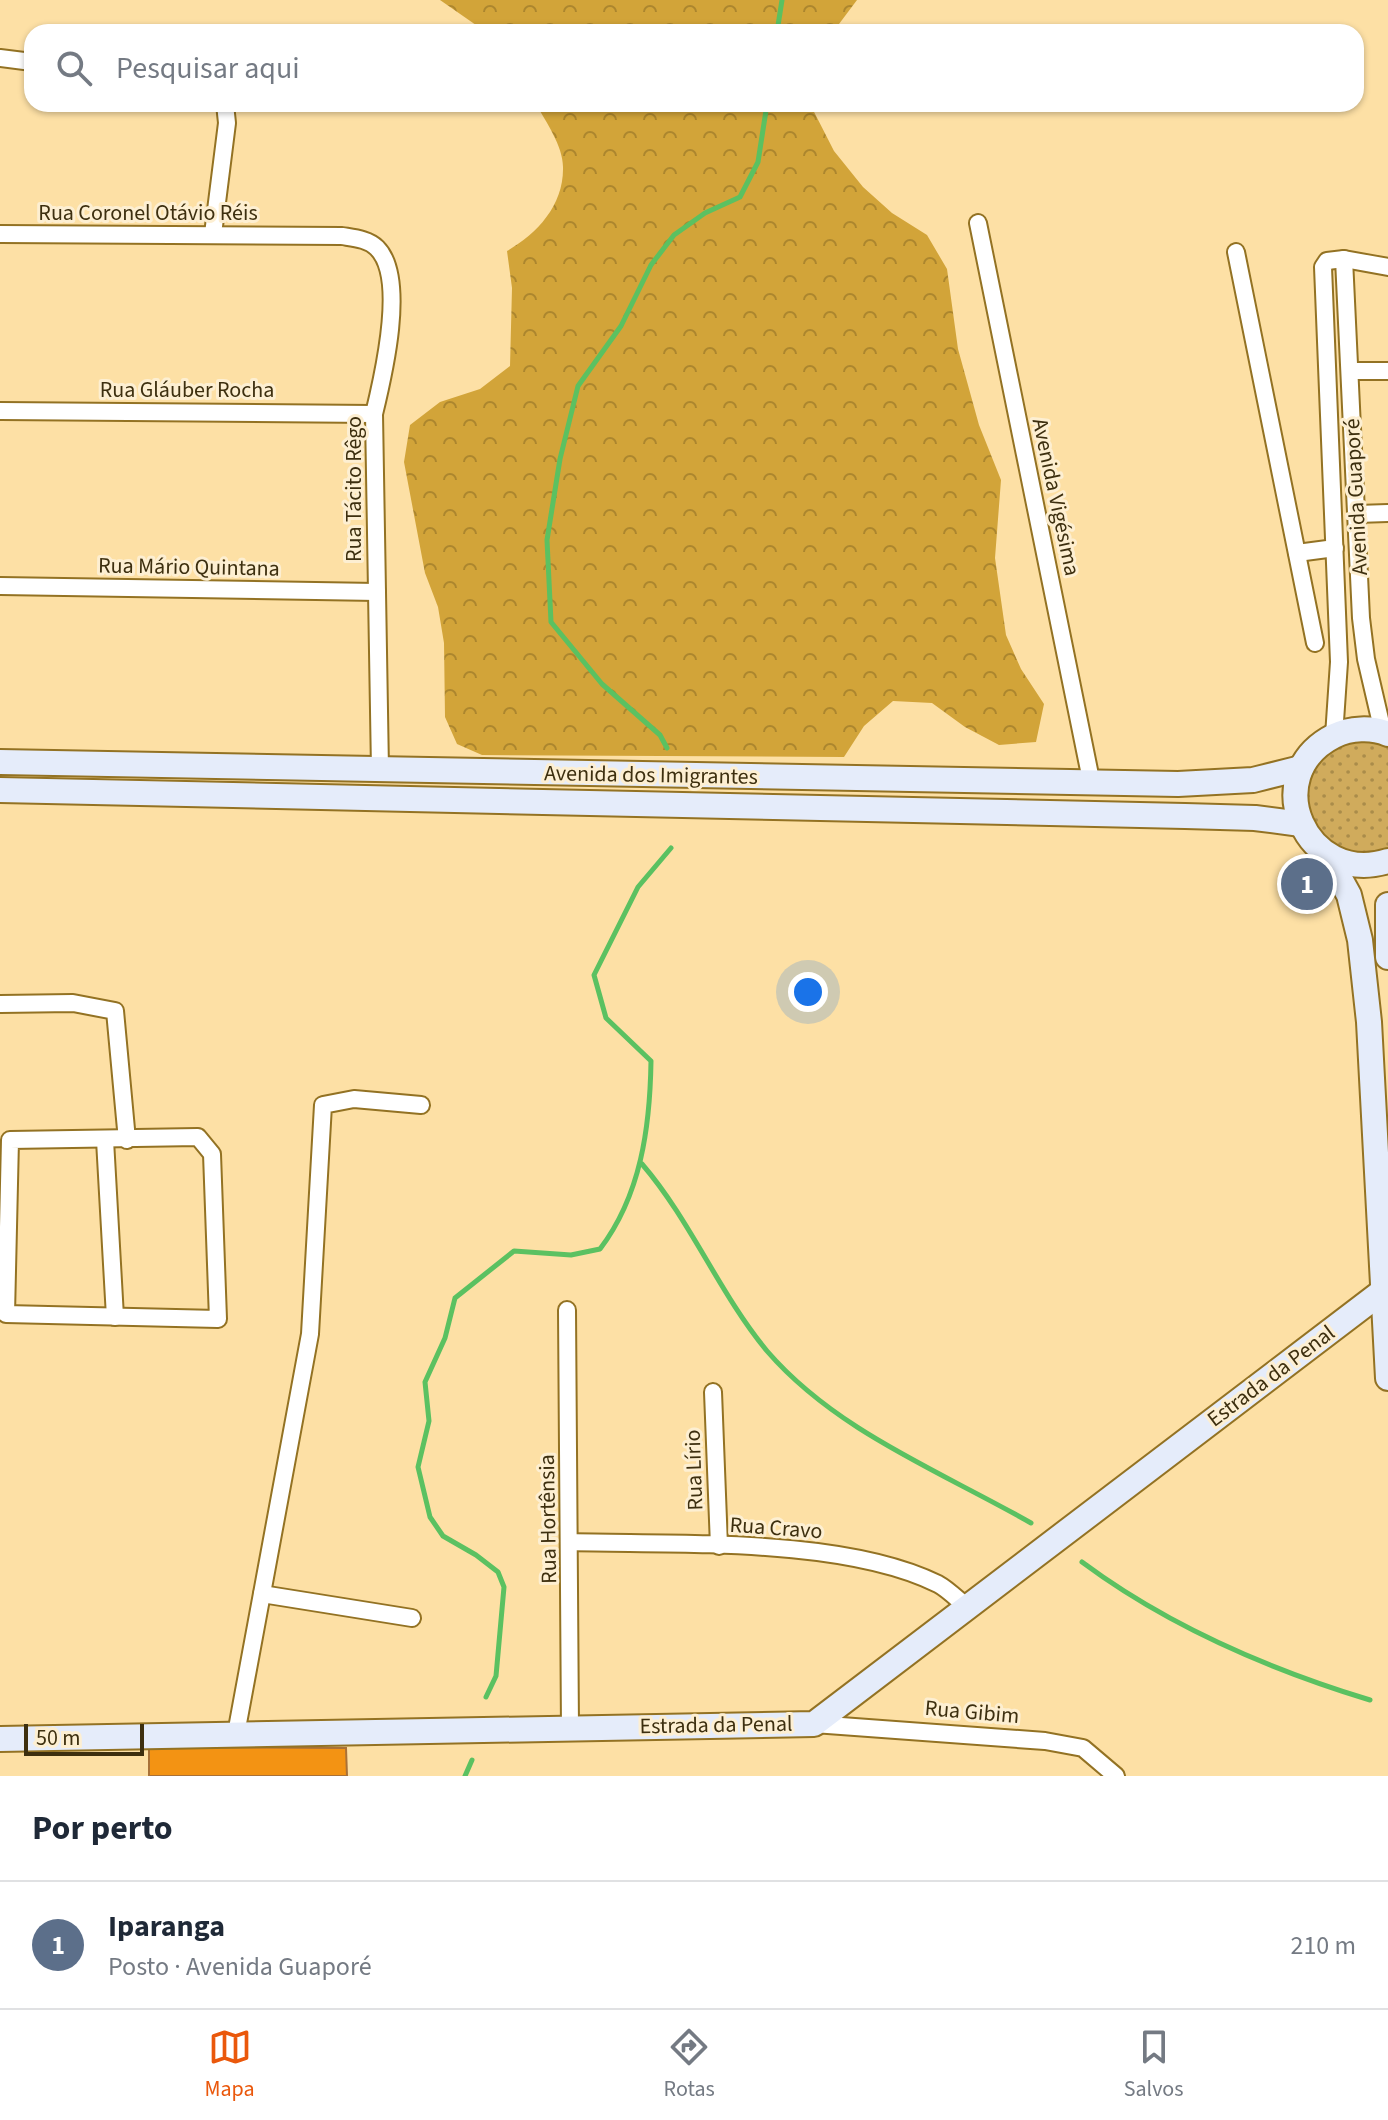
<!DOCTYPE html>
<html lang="pt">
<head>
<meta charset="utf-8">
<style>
  body { margin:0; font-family:"Source Sans 3",sans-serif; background:#f2f2f3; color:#1f2937 }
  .scale { position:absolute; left:24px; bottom:20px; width:120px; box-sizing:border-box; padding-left:8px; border:4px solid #3d2f0f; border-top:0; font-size:22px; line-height:28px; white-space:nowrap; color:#3d2f0f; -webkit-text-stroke:6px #fdefd2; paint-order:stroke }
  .you { position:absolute; left:808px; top:992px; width:28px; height:28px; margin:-20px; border:6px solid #fff; border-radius:50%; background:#1a73e8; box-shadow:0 0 0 12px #1a73e833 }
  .badge { display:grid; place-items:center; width:52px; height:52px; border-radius:50%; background:#ea580c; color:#fff; font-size:26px; font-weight:700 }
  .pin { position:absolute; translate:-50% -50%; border:4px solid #fff; box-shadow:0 2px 8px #0006 }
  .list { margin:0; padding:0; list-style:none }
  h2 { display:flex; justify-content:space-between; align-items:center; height:104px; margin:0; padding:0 32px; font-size:34px }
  h2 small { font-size:26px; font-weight:400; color:#747a83 }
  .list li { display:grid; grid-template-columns:52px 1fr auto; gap:24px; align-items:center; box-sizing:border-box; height:128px; padding:0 32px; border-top:2px solid #e0e1e3 }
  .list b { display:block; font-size:30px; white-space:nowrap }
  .list p { margin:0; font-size:26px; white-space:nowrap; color:#747a83 }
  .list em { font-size:26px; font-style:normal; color:#747a83 }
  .icon { flex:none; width:44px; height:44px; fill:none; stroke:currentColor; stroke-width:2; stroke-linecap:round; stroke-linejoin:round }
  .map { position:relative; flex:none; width:1388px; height:1776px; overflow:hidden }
  .search { position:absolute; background:#fff; box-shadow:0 2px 6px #0004; left:24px; right:24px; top:24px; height:88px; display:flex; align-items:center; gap:20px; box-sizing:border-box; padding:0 28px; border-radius:24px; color:#747a83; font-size:30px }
  .sheet { height:232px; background:#fff }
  nav { display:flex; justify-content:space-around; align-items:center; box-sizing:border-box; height:112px; border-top:2px solid #e0e1e3; background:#fff; font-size:22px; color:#747a83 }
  nav a { display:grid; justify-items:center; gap:4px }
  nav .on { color:#ea580c }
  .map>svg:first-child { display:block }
  .grass { fill:url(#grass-dots) }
  .forest { fill:url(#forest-crowns) }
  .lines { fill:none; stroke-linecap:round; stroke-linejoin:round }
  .stream { stroke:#5bc161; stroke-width:5 }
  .building { fill:#f39313; stroke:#a97137; stroke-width:2 }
  .street-casing { stroke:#937223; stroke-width:20 }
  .secondary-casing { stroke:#937223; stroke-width:28 }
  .street { stroke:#fff; stroke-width:16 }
  .secondary { stroke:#e5ecfa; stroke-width:24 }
  .labels { text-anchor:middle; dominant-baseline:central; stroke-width:6; stroke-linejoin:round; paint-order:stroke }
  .street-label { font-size:22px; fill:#3d2f0f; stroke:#fdefd2 }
</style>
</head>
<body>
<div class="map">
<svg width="1388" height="1776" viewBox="0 0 1388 1776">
  <defs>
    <pattern id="grass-dots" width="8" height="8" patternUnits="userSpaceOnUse" patternTransform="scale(2)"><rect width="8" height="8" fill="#d0ab5c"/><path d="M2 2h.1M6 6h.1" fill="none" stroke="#aa8c4a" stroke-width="1.8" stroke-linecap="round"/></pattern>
    <pattern id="forest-crowns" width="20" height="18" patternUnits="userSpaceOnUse" patternTransform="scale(2)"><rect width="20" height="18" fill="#d2a439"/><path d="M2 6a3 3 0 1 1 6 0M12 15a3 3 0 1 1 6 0" fill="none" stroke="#ac862e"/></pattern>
  </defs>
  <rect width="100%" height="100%" fill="#fde0a5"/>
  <polygon class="grass" points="1348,739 1388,743 1388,851 1365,856 1331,848 1304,808 1309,771"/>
  <g class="forest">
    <polygon points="440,0 857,0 833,32 486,32"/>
    <path d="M536 104H810L834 151 863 187 892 213 927 235 947 269 958 349 979 425 1001 480 995 558 1006 635 1021 669 1044 704 1036 742 999 745 965 727 932 703 893 701 864 726 844 757 482 755 457 744 445 717 444 643 438 607 425 573 404 462 410 425 440 402 480 389 510 366 512 288 507 251C537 234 564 205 563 167 563 146 546 122 536 104Z"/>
  </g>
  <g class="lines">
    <g class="stream">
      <polyline points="777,32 782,0"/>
      <polyline points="667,748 660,735 602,684 551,622 547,540 560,459 578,386 621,326 651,265 674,235 705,213 740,197 758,162 767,104"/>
      <path d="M642 1164C691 1221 719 1293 767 1351 836 1431 940 1471 1031 1523"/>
      <path d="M1082 1562C1168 1626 1268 1669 1370 1700"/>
      <path d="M486 1697 496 1676 504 1587 498 1572 476 1555 443 1536 430 1517 418 1467 429 1421 425 1382 445 1338 455 1298 514 1251 571 1255 600 1249C641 1195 650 1127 651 1061L606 1018 594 975 638 887 671 848"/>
      <polyline points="465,1776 472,1760"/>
    </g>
  </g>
  <g class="building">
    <polygon points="1304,856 1331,899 1311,912 1284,868"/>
    <polygon points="149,1747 346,1748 347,1776 149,1776"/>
  </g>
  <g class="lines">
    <defs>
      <g id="street">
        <polyline points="0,58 32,62"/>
        <polyline points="978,223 1091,780"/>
        <path d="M0 234 342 236C354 238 368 239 377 248 407 278 383 377 374 414L380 770"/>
        <polyline points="213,234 227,123 225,104"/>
        <polyline points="1236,252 1315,643"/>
        <polyline points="1344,259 1361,618 1366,659 1383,732"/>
        <polyline points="1351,371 1388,371"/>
        <polyline points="0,411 374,414"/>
        <polyline points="1357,514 1388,513"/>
        <polyline points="1297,553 1335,548"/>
        <polyline points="0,586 377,592"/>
        <polyline points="1334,736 1339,662 1323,267 1327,261 1344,259 1388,267"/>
        <polyline points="0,1004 73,1003 115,1011 127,1140"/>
        <polygon points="198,1137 212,1154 218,1319 6,1314 10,1140"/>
        <polyline points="105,1140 115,1317"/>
        <polyline points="567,1310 570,1728"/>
        <polyline points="713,1392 719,1546"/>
        <path d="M570 1542C677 1545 843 1537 938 1584 949 1590 958 1600 967 1607"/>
        <polyline points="262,1594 412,1618"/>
        <polyline points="814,1724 1045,1741 1083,1748 1116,1776"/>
        <polyline points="236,1734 310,1334 323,1105 354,1099 421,1105"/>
      </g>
      <g id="secondary">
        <path d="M1388 734C1372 727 1350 728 1334 736 1257 775 1306 887 1388 861"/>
        <polyline points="0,762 1178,784 1253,780 1301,768"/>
        <polyline points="0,790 1185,816 1255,818 1301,824"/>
        <polyline points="1327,855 1349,895 1360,940 1369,1022 1388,1378"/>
        <polyline points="1388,905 1388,957"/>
        <polyline points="0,1739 814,1724 1383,1291"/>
      </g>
    </defs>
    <use href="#street" class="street-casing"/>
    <use href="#secondary" class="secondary-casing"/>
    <use href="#street" class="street"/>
    <use href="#secondary" class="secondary"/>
  </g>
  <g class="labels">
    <g class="street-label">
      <text x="148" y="213">Rua Coronel Otávio Réis</text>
      <text x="187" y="390">Rua Gláuber Rocha</text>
      <text transform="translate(354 489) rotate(-90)">Rua Tácito Rêgo</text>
      <text transform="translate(1056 497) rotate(78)">Avenida Vigésima</text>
      <text transform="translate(1356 497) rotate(-93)">Avenida Guaporé</text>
      <text transform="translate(189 567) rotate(1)">Rua Mário Quintana</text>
      <text transform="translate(651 775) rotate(1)">Avenida dos Imigrantes</text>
      <text transform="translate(1271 1376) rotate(-37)">Estrada da Penal</text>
      <text transform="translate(694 1470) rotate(-92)">Rua Lírio</text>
      <text transform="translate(548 1519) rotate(-91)">Rua Hortênsia</text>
      <text transform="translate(776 1528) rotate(4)">Rua Cravo</text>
      <text transform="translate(972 1712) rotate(5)">Rua Gibim</text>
      <text transform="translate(716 1725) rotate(-1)">Estrada da Penal</text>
    </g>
  </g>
</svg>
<div class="scale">50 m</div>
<div class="you"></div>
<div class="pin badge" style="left:1307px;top:884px;background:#5c6f8a">1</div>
<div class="search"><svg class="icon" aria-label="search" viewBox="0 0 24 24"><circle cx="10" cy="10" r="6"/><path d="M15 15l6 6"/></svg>Pesquisar aqui</div>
</div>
<section class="sheet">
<h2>Por perto<small></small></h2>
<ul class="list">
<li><span class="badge" style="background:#5c6f8a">1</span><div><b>Iparanga</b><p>Posto · Avenida Guaporé</p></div><em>210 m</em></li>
</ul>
</section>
<nav>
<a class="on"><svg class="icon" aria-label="map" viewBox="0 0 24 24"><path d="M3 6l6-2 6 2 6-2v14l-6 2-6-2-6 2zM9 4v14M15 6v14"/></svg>Mapa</a>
<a><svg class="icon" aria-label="directions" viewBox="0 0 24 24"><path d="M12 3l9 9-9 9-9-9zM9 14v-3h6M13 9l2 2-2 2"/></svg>Rotas</a>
<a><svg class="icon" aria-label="saved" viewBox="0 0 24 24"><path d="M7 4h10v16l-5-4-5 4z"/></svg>Salvos</a>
</nav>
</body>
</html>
